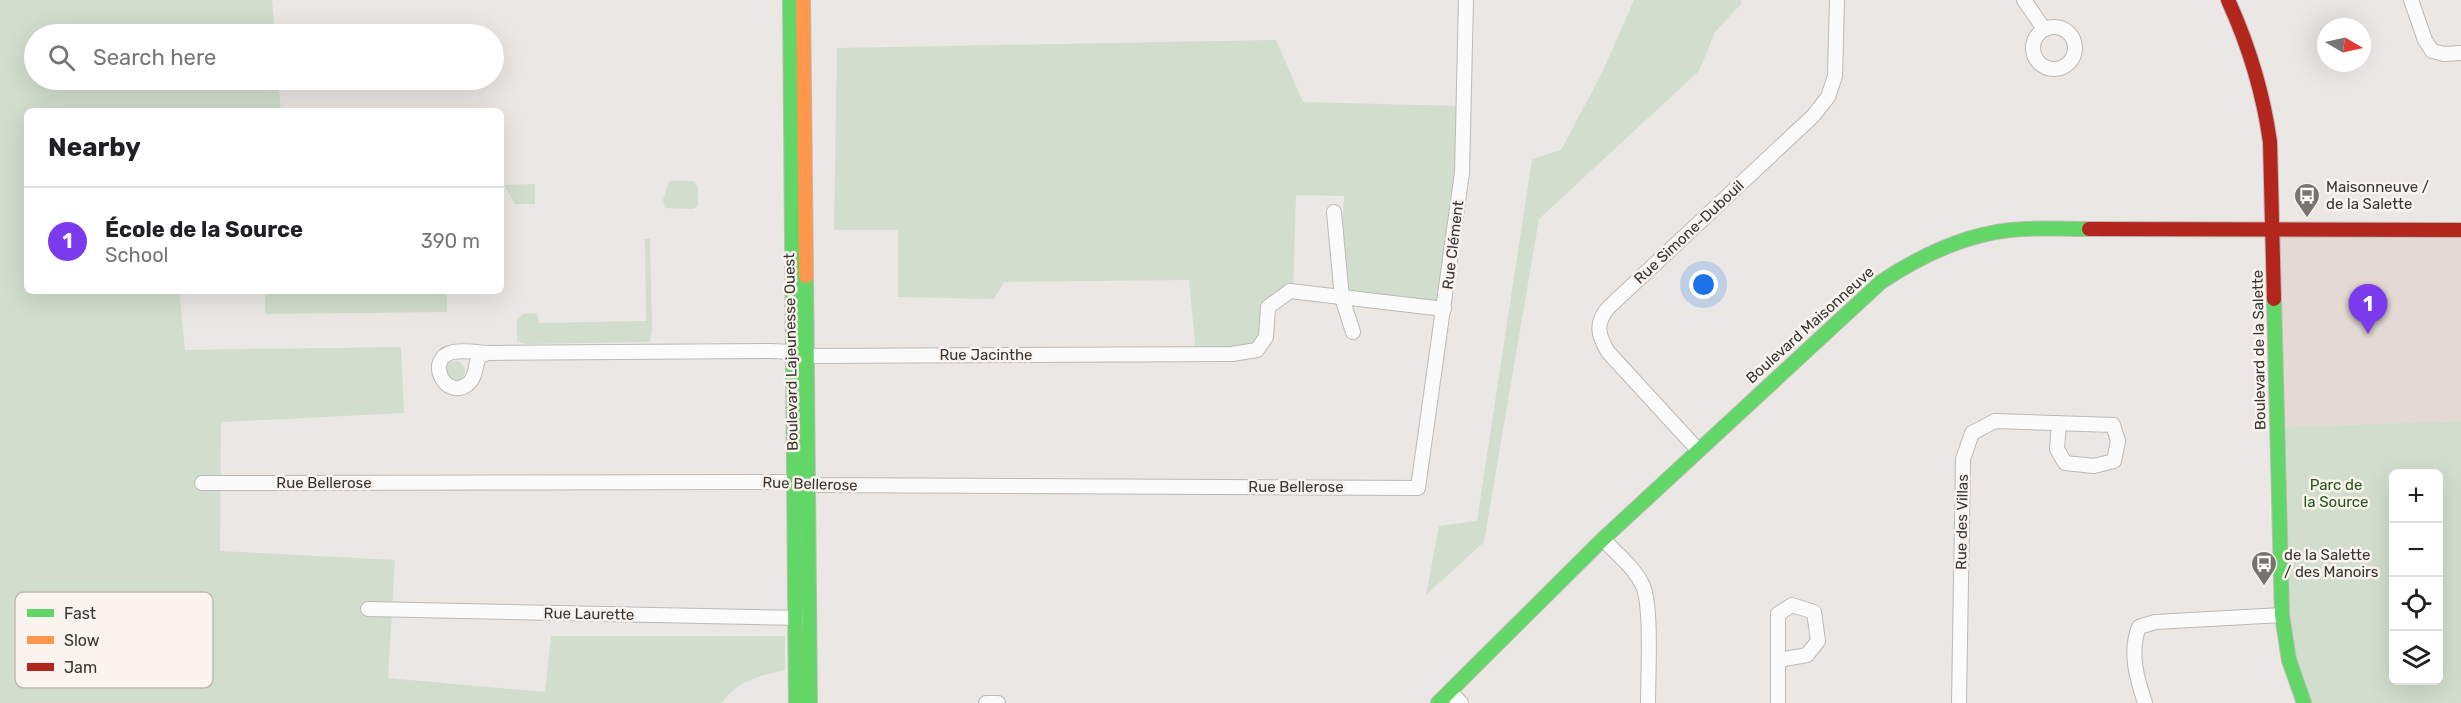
<!DOCTYPE html>
<html lang="en">
<head>
<meta charset="utf-8">
<style>
  body { margin:0; font-family:Rubik,sans-serif; background:#f6f6f6; color:#202124 }
  .controls { position:absolute; right:18px; bottom:18px; display:grid; overflow:hidden; border-radius:9px; box-shadow:0 6px 24px #0002 }
  .controls button { width:54px; height:54px; display:grid; place-items:center; padding:0; border:0; border-bottom:2px solid #e0e0e0; background:#fff; color:#202124; font:30px sans-serif }
  .compass { position:absolute; left:2317px; top:18px; width:54px; height:54px; border-radius:50%; background:#fff; box-shadow:0 6px 24px #0002; rotate:99deg }
  .you { position:absolute; left:1704px; top:285px; width:21px; height:21px; margin:-15px; border:4px solid #fff; border-radius:50%; background:#1a73e8; box-shadow:0 0 0 9px #1a73e833 }
  .badge { display:grid; place-items:center; width:39px; height:39px; border-radius:50%; background:#7c3aed; color:#fff; font-size:20px; font-weight:700 }
  .pin { position:absolute; translate:-50% -50px; filter:drop-shadow(0 2px 3px #0008) }
  .pin::after { content:''; position:absolute; top:32px; width:21px; height:18px; background:inherit; clip-path:polygon(0 0,100% 0,50% 100%) }
  .list { margin:0; padding:0; list-style:none }
  h2 { display:flex; justify-content:space-between; align-items:center; height:78px; margin:0; padding:0 24px; font-size:26px }
  h2 small { font-size:20px; font-weight:400; color:#757577 }
  .list li { display:grid; grid-template-columns:39px 1fr auto; gap:18px; align-items:center; box-sizing:border-box; height:108px; padding:0 24px; border-top:2px solid #e0e0e0 }
  .list b { display:block; font-size:22px; white-space:nowrap }
  .list p { margin:0; font-size:20px; white-space:nowrap; color:#757577 }
  .list em { font-size:20px; font-style:normal; color:#757577 }
  .icon { flex:none; width:33px; height:33px; fill:none; stroke:currentColor; stroke-width:2; stroke-linecap:round; stroke-linejoin:round }
  .map { position:relative; flex:none; width:2461px; height:703px; overflow:hidden }
  .search { position:absolute; background:#fff; box-shadow:0 6px 24px #0002; left:24px; top:24px; width:480px; height:66px; display:flex; align-items:center; gap:15px; box-sizing:border-box; padding:0 21px; border-radius:33px; color:#757577; font-size:22px }
  .panel { position:absolute; background:#fff; box-shadow:0 6px 24px #0002; left:24px; top:108px; width:480px; height:186px; border-radius:9px }
  .map>svg:first-child { display:block }
  .built { fill:#e4d9d3 }
  .green { fill:#d1decd; fill-rule:evenodd }
  .lines { fill:none; stroke-linecap:round; stroke-linejoin:round }
  .street-casing { stroke:#bcb9b6; stroke-width:16 }
  .fast-casing { stroke:#bcb9b6; stroke-width:16 }
  .slow-casing { stroke:#bcb9b6; stroke-width:16 }
  .jam-casing { stroke:#bcb9b6; stroke-width:16 }
  .street { stroke:#fcfbfb; stroke-width:14 }
  .fast { stroke:#63d668; stroke-width:14 }
  .slow { stroke:#ff974d; stroke-width:14 }
  .jam { stroke:#b3261e; stroke-width:14 }
  .labels { text-anchor:middle; dominant-baseline:central; stroke-width:5; stroke-linejoin:round; paint-order:stroke }
  .poi-label { font-size:15px; fill:#383533; stroke:#fbf3ee; text-anchor:start }
  .street-label { font-size:15px; fill:#383533; stroke:#fbf3ee }
  .park-label { font-size:15px; fill:#20571e; stroke:#fbf3ee }
  .key { fill:#fbf3ee; stroke:#c0bab6; stroke-width:1.5 }
  .key-label { font-size:16px; fill:#383533 }
</style>
</head>
<body>
<div class="map">
<svg width="2461" height="703" viewBox="0 0 2461 703">
  <rect width="100%" height="100%" fill="#ebe7e4"/>
  <polygon class="built" points="2461,230 2461,421 2277,427 2273,231"/>
  <g class="green">
    <path d="M0 0H272L275 34H34V80H278L281 111H27V291H179L185 350 401 347 404 413 221 422 220 551 395 560 388 678 545 692 551 636H785V670C756 677 741 679 721 703H0Z"/>
    <polygon points="1634,0 1741,0 1741,4 1715,32 1699,71 1539,219 1484,542 1426,595 1439,526 1477,521 1532,159 1561,150 1602,73"/>
    <polygon points="1276,40 1303,102 1459,106 1463,170 1444,309 1340,294 1344,196 1296,195 1293,292 1268,309 1257,349 1196,354 1189,280 1004,282 994,299 898,297 898,230 834,230 837,48"/>
    <polygon points="669,181 694,181 698,187 698,206 693,209 665,208 663,200"/>
    <polygon points="535,184 535,204 515,204 504,185"/>
    <polygon points="645,239 650,239 652,330 650,342 526,344 517,341 517,320 523,314 537,313 539,323 646,321"/>
    <polygon points="265,291 447,291 447,312 265,314"/>
    <circle cx="455" cy="371" r="10"/>
    <path d="M2461 421V703H2304L2293 672 2277 427ZM2394 474H2438V680H2394Z"/>
  </g>
  <g class="lines">
    <defs>
      <g id="street">
        <polyline points="2024,0 2044,29"/>
        <polyline points="2411,0 2425,40 2432,51 2444,54 2461,53"/>
        <circle cx="2054" cy="48" r="21"/>
        <polyline points="1334,212 1342,298 1353,332"/>
        <path d="M487 353 479 357C475 365 476 377 469 383 447 403 423 359 453 352 464 350 476 352 487 353L771 351 792 352 808 356 1232 354 1257 350 1266 337 1268 307 1290 291 1444 309"/>
        <path d="M1698 450 1608 352C1598 335 1595 324 1608 308L1813 116 1828 97 1835 76 1837 0"/>
        <polyline points="202,483 794,482 809,485 1418,488 1462,173 1466,0"/>
        <path d="M1603 539C1616 553 1635 568 1643 586 1652 607 1648 677 1648 703"/>
        <polyline points="368,609 803,618"/>
        <polyline points="1778,660 1807,655 1818,641 1814,612 1792,605 1778,614 1778,703"/>
        <polyline points="1450,692 1461,703"/>
        <polyline points="986,703 998,703"/>
        <polyline points="1959,703 1963,459 1972,433 1995,421 2113,425 2118,441 2114,461 2094,466 2065,463 2057,449 2059,423"/>
        <path d="M2145 703C2137 679 2129 652 2139 627L2155 622 2282 615"/>
      </g>
      <g id="fast">
        <polyline points="790,0 796,703"/>
        <polyline points="806,276 810,703"/>
        <polyline points="2274,299 2282,615 2289,660 2304,703"/>
        <path d="M1438 703 1603 539 1881 282C1923 254 1972 231 2024 229 2045 228 2067 229 2089 229"/>
      </g>
      <polyline id="slow" points="803,0 806,276"/>
      <g id="jam">
        <path d="M2228 0C2249 46 2263 92 2270 142L2274 299"/>
        <polyline points="2089,229 2461,230"/>
      </g>
    </defs>
    <use href="#street" class="street-casing"/>
    <use href="#fast" class="fast-casing"/>
    <use href="#slow" class="slow-casing"/>
    <use href="#jam" class="jam-casing"/>
    <use href="#street" class="street"/>
    <use href="#fast" class="fast"/>
    <use href="#slow" class="slow"/>
    <use href="#jam" class="jam"/>
  </g>
  <defs>
    <symbol id="bus-pin" viewBox="-11 -11 22 30"><path d="M0 17L-7.5 6A9.5 9.5 0 1 1 7.5 6Z" fill="#777371" stroke="#fbf3ee"/><path d="M-5-6H5V4H4V6H2V4H-2V6H-4V4H-5ZM-3.5-4V0h7V-4ZM-3.5 1.2v1.5H-2V1.2ZM2 1.2v1.5H3.5V1.2Z" fill="#fff"/></symbol>
  </defs>
  <g fill-rule="evenodd">
    <use href="#bus-pin" x="2292" y="181" width="30" height="40"/>
    <use href="#bus-pin" x="2249" y="549" width="30" height="40"/>
  </g>
  <g class="labels">
    <g class="poi-label">
      <text x="2326" y="187">Maisonneuve /<tspan x="2326" dy="17">de la Salette</tspan></text>
      <text x="2284" y="555">de la Salette<tspan x="2284" dy="17">/ des Manoirs</tspan></text>
    </g>
    <g class="street-label">
      <text transform="translate(1689 232) rotate(-43)">Rue Simone-Dubouil</text>
      <text transform="translate(1453 245) rotate(-83)">Rue Clément</text>
      <text transform="translate(1810 325) rotate(-42)">Boulevard Maisonneuve</text>
      <text transform="translate(2259 350) rotate(-91)">Boulevard de la Salette</text>
      <text transform="translate(791 352) rotate(-91)">Boulevard Lajeunesse Ouest</text>
      <text x="986" y="355">Rue Jacinthe</text>
      <text x="324" y="483">Rue Bellerose</text>
      <text transform="translate(810 484) rotate(2)">Rue Bellerose</text>
      <text x="1296" y="487">Rue Bellerose</text>
      <text transform="translate(1962 522) rotate(-89)">Rue des Villas</text>
      <text transform="translate(589 614) rotate(1)">Rue Laurette</text>
    </g>
    <g class="park-label">
      <text x="2336" y="485">Parc de<tspan x="2336" dy="17">la Source</tspan></text>
    </g>
  </g>
  <rect x="15" y="592" width="198" height="96" rx="9" class="key"/>
  <rect x="27" y="609" width="27" height="8" fill="#63d668"/>
  <rect x="27" y="636" width="27" height="8" fill="#ff974d"/>
  <rect x="27" y="663" width="27" height="8" fill="#b3261e"/>
  <g class="key-label">
    <text x="64" y="619">Fast</text>
    <text x="64" y="646">Slow</text>
    <text x="64" y="673">Jam</text>
  </g>
</svg>
<div class="controls">
<button>+</button>
<button>−</button>
<button><svg class="icon" aria-label="locate" viewBox="0 0 24 24"><circle cx="12" cy="12" r="6"/><path d="M12 2v4M12 18v4M2 12h4M18 12h4"/></svg></button>
<button><svg class="icon" aria-label="layers" viewBox="0 0 24 24"><path d="M12 4l9 5-9 5-9-5zM3 14l9 5 9-5"/></svg></button>
</div>
<svg class="compass" viewBox="-18 -18 36 36"><path d="M0-13l5 13h-10z" fill="#e53935"/><path d="M0 13l5-13h-10z" fill="#757577"/></svg>
<div class="you"></div>
<div class="pin badge" style="left:2368px;top:334px">1</div>
<div class="search"><svg class="icon" aria-label="search" viewBox="0 0 24 24"><circle cx="10" cy="10" r="6"/><path d="M15 15l6 6"/></svg>Search here</div>
<section class="panel">
<h2>Nearby<small></small></h2>
<ul class="list">
<li><span class="badge">1</span><div><b>École de la Source</b><p>School</p></div><em>390 m</em></li>
</ul>
</section>
</div>
</body>
</html>
